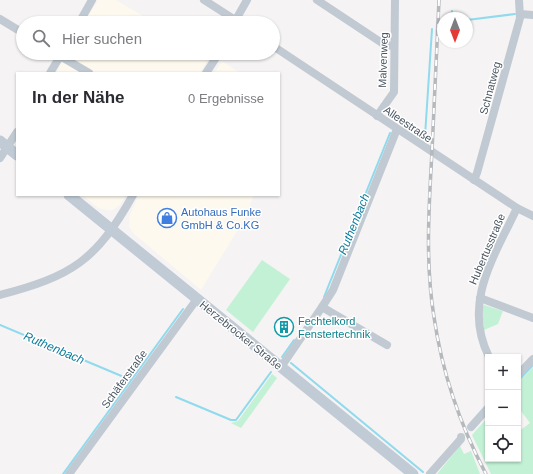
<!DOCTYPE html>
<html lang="de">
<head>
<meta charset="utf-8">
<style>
  body { margin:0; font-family:Helvetica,sans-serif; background:#f2f2f3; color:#2b2b33 }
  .controls { position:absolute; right:12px; bottom:12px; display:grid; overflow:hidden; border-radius:0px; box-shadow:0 1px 3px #0004 }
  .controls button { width:36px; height:36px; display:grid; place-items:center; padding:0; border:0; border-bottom:1px solid #e1e1e2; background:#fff; color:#2b2b33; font:20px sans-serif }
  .compass { position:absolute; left:437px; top:12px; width:36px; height:36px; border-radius:50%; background:#fff; box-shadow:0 1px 3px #0004; rotate:180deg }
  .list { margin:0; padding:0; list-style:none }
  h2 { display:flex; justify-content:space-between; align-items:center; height:52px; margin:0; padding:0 16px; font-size:17px }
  h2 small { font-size:13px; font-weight:400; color:#7c7c81 }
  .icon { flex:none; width:22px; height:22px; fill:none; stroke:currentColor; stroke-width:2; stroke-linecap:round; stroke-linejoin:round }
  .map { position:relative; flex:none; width:533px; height:474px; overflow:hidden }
  .search { position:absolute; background:#fff; box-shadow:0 1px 3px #0004; left:16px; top:16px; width:264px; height:44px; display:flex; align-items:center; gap:10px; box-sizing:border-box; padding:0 14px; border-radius:22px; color:#7c7c81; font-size:15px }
  .panel { position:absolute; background:#fff; box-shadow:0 1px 3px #0004; left:16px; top:72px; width:264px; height:124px; border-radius:0px }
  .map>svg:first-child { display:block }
  .commercial { fill:#fdf9ef }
  .green { fill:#c3f1d5 }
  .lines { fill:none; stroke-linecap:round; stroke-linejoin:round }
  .stream { stroke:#90daee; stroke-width:2 }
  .minor { stroke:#c1cad2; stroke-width:8 }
  .secondary { stroke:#c1cbd6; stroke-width:11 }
  .rail-casing { stroke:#b5b8bd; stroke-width:3.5 }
  .rail { stroke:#fff; stroke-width:2; stroke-dasharray:6; stroke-linecap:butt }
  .labels { text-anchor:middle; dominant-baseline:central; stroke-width:3; stroke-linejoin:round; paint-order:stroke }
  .street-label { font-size:11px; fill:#4a5661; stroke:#fff }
  .shop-label { font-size:11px; fill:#366cbe; stroke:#fff; text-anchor:start }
  .culture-label { font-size:11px; fill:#0d838f; stroke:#fff; text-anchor:start }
  .water-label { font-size:12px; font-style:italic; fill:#0c7c9b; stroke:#fff }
</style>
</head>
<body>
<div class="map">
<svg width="533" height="474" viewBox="0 0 533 474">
  <rect width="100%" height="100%" fill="#f5f3f3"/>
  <g class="commercial">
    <polygon points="98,0 116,0 155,23 84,23"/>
    <polygon points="67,53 207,53 210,55 200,73 56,73"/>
    <polygon points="222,61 240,73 214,73"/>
    <polygon points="82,195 126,195 120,205 113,210 107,210 98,208"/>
    <polygon points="139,195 254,195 244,220 201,290 134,234 129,227 130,214"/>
  </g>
  <g class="green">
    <polygon points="262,260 290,279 253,332 226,310"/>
    <polygon points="484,305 503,311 498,324 484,330 482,308"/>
    <polygon points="533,367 533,474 491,474 472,435 488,417 488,459 518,459 518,432 530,423 518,407 518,383"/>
    <polygon points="272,374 277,378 241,428 231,423 238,421"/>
    <polygon points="460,446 464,454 471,451 480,474 437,474"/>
  </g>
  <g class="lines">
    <g class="stream">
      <polyline points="451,18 452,11"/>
      <polyline points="467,20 515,14"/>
      <polyline points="425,136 432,29"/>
      <polyline points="324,297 390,133"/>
      <polyline points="0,325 131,380"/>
      <polyline points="282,357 294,340"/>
      <polyline points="291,363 423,472"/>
      <polyline points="518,381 533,365"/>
      <polyline points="176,397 231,420 236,420 271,372"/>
      <polyline points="63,474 183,309"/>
    </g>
    <g class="minor">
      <polyline points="204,0 240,23"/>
      <polyline points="317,0 385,45 394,46"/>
      <polyline points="520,14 533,15"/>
      <polyline points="0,19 23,33"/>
      <polyline points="79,23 92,0"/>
      <polyline points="234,23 247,0"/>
      <polyline points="273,46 517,208 533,216"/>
      <polyline points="55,53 89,73"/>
      <polyline points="50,73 62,53"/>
      <polyline points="206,73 219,53"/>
      <polyline points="377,116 394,92 395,0"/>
      <polyline points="0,158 17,132"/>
      <polyline points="474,180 477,173 520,18 519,0"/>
      <path d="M0 295C72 276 96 261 133 195"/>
      <polyline points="480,298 533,318"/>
      <polyline points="322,307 387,345"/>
      <path d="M489 357C462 303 494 257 517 208"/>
      <polyline points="281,367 322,307 333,290 397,129"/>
      <polyline points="518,375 533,359"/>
      <polyline points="471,427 488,408"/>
      <polyline points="69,474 197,299"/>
      <polyline points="430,474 461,439 461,437"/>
    </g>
    <g class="secondary">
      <polyline points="0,141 17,155"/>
      <polyline points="69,195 413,474"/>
    </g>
    <defs>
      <path id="rail" d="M439 0C437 50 434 101 432 151 429 206 425 262 434 317 442 372 460 425 486 474"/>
    </defs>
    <use href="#rail" class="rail-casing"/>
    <use href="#rail" class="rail"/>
  </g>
  <defs>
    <symbol id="shop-ring" viewBox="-11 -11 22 22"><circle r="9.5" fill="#fff" stroke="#3f7fe0" stroke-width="1.5"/><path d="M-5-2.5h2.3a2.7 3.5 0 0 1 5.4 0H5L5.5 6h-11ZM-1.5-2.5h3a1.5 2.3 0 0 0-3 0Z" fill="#3f7fe0"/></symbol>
    <symbol id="building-ring" viewBox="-11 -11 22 22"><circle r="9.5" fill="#fff" stroke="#0f9aa8" stroke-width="1.5"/><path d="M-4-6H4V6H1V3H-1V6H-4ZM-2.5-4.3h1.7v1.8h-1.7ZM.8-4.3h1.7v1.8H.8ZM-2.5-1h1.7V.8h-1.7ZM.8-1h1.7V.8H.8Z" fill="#0f9aa8"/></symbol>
  </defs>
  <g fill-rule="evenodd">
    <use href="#shop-ring" x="156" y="207" width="22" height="22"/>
    <use href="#building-ring" x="273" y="316" width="22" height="22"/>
  </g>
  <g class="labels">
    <g class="street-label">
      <text transform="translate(383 60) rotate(-88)">Malvenweg</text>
      <text transform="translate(490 88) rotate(-75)">Schnatweg</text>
      <text transform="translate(408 124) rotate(34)">Alleestraße</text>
      <text transform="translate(487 249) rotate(-67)">Hubertusstraße</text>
      <text transform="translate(241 335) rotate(39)">Herzebrocker Straße</text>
      <text transform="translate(124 379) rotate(-54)">Schäferstraße</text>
    </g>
    <g class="shop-label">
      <text x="181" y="212">Autohaus Funke<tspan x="181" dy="13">GmbH &amp; Co.KG</tspan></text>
    </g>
    <g class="culture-label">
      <text x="298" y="321">Fechtelkord<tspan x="298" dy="13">Fenstertechnik</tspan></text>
    </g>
    <g class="water-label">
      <text transform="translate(354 224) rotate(-68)">Ruthenbach</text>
      <text transform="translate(54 348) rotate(23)">Ruthenbach</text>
    </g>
  </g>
</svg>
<div class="controls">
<button>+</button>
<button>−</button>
<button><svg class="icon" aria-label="locate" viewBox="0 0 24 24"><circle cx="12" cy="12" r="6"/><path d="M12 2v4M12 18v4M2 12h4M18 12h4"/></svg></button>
</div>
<svg class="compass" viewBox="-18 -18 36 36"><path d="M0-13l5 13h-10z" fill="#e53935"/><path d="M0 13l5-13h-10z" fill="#7c7c81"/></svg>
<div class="search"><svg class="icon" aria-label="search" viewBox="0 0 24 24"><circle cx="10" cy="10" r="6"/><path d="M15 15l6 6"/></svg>Hier suchen</div>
<section class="panel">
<h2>In der Nähe<small>0 Ergebnisse</small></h2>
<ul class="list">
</ul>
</section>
</div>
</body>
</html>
